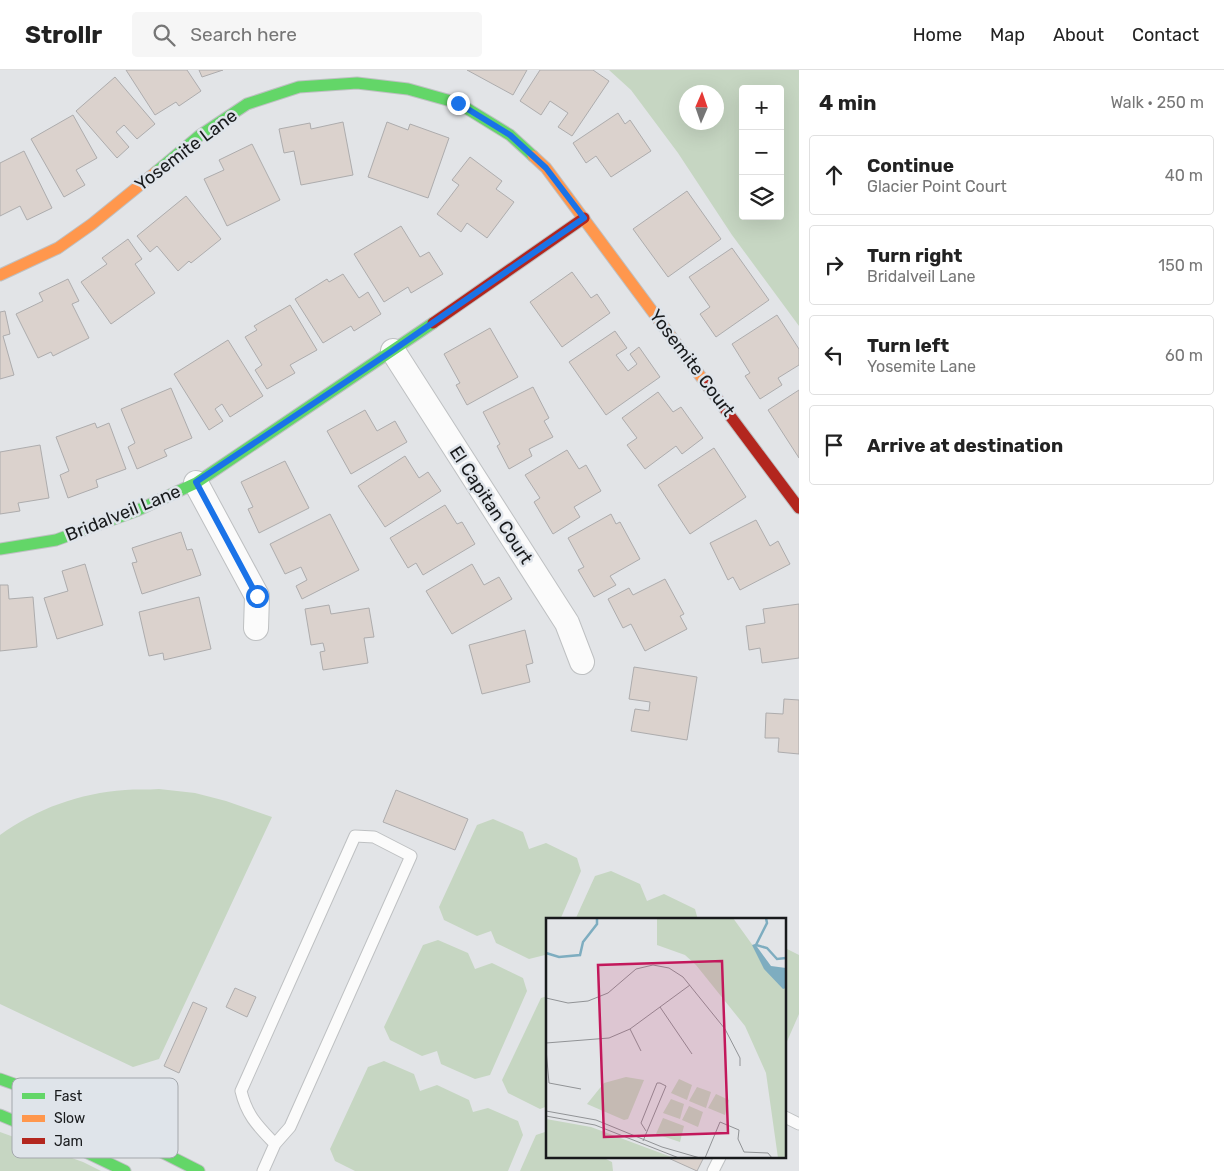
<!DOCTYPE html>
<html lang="en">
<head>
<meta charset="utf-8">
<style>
  body { margin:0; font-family:Rubik,sans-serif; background:#f6f6f6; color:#222 }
  .controls { position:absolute; right:15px; top:15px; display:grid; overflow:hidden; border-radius:5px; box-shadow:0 5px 20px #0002 }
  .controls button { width:45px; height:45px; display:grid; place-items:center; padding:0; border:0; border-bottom:1px solid #e0e0e0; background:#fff; color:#222; font:25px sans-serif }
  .compass { position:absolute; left:679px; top:15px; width:45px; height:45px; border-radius:50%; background:#fff; box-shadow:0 5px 20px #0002; rotate:2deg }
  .stop { position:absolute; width:15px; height:15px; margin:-11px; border:4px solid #1a73e8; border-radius:50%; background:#fff }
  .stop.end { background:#1a73e8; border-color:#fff; box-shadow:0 1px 5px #0008 }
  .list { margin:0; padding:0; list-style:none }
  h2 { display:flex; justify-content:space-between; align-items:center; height:65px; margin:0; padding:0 20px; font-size:21px }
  h2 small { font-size:16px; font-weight:400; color:#767676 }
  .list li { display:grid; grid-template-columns:32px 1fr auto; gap:15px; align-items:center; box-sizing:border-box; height:80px; margin:0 10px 10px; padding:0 10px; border:1px solid #e0e0e0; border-radius:5px }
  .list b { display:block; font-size:19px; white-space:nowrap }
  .list p { margin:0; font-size:16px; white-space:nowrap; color:#767676 }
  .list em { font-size:16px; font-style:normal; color:#767676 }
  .icon { flex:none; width:28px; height:28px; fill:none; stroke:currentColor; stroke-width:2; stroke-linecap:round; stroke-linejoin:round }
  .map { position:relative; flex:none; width:799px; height:1101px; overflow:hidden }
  header { display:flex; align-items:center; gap:30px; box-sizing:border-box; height:70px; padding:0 25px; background:#fff; border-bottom:1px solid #e0e0e0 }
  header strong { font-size:24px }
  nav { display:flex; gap:28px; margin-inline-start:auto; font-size:18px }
  .search { width:350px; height:45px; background:#f6f6f6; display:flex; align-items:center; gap:12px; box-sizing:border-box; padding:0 18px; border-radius:5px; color:#767676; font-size:19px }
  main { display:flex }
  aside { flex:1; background:#fff }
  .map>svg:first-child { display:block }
  .green { fill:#c6d6c2; fill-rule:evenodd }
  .building { fill:#dbd2cd; stroke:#adacad }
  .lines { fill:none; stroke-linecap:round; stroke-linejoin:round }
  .lane-casing { stroke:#bec0c2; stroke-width:13 }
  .street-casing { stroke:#bec0c2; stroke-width:26 }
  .fast-casing { stroke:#bec0c2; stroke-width:13 }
  .slow-casing { stroke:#bec0c2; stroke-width:13 }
  .jam-casing { stroke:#bec0c2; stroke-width:13 }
  .lane { stroke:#fbfbfb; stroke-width:11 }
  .street { stroke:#fbfbfb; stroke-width:24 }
  .fast { stroke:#63d668; stroke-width:11 }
  .slow { stroke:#ff974d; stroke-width:11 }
  .jam { stroke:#b3261e; stroke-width:11 }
  .route { stroke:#1a73e8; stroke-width:6 }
  .labels { text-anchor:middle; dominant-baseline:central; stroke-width:5; stroke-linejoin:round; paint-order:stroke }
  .street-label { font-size:18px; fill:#181a1c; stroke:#dfe4ea }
  .inset-river { fill:none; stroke:#7eadc0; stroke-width:2.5 }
  .inset-road { fill:none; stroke:#919396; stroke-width:1 }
  .view { fill:#c2185b; fill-opacity:0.15; stroke:#c2185b; stroke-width:2.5 }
  .inset-edge { fill:none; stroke:#181a1c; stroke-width:2.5 }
  .key { fill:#dfe4ea; stroke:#a3a7ac; stroke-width:1 }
  .key-label { font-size:14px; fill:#181a1c }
</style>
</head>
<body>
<header>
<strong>Strollr</strong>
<div class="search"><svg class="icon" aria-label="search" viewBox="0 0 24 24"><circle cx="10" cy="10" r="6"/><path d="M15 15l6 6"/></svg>Search here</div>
<nav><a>Home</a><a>Map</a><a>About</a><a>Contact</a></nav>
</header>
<main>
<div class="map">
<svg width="799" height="1101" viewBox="0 0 799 1101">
  <rect width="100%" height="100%" fill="#e2e4e7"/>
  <g class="green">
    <path d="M609 0H799V256L732 165 678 83 631 20ZM743 19H780V146H743ZM686 22H716V52H686Z"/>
    <path d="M159 719 195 723 226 731 272 747 159 989 133 997 0 934V765C36 739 80 723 125 720 136 719 148 720 159 719Z"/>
    <polygon points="493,749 523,762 529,779 546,773 577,788 581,801 560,850 548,850 548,878 545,885 529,889 496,873 491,861 477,866 444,850 439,837 477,755"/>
    <polygon points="611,801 640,814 647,831 664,824 695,839 698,850 575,850 595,806"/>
    <polygon points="438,870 468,883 475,899 492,893 523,908 527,921 490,1005 475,1009 441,994 437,981 422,986 390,970 384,957 423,875"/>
    <polygon points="785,878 799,885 799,944 785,976"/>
    <polygon points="548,926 548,1036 540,1039 508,1023 502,1010 541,928"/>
    <polygon points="384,991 414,1004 420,1021 437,1015 469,1030 473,1042 488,1038 518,1051 523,1065 508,1101 355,1101 335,1091 330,1079 368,997"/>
    <polygon points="0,1062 83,1092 101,1101 0,1101"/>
    <polygon points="545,1062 548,1063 548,1087 602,1087 612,1092 613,1101 520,1101 536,1065"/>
  </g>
  <g class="building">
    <polygon points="126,0 187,0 201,21 179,36 176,32 155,45"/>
    <polygon points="199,0 223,0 202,7"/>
    <polygon points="467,0 527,0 513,25"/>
    <polygon points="540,0 593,0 609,11 572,66 558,57 568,43 550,31 541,45 520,31"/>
    <polygon points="115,7 155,54 137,69 124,55 116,62 129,77 117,88 76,41"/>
    <polygon points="618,43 625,54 630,50 651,81 611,107 596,86 586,93 573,73"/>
    <polygon points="73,45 97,88 76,100 85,115 64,127 31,69"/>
    <polygon points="343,52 353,105 301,115 294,81 284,83 279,59 310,53 311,59"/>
    <polygon points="387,52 408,60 410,54 449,68 428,128 368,107"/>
    <polygon points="252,74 280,130 227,156 204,109 224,100 219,90"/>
    <polygon points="24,81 52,138 27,150 20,136 0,146 0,93"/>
    <polygon points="470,87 502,111 496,119 514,132 487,168 467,153 461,162 437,144 459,115 452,110"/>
    <polygon points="687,121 721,169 668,207 633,159"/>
    <polygon points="186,126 221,169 191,193 189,191 178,201 157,176 150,182 137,166"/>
    <polygon points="401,156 420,187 429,182 443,204 411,223 408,217 384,232 354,184"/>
    <polygon points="128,169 142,189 135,194 155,223 111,254 81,212 107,194 102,188"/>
    <polygon points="732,178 769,230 716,267 700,244 710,237 689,207"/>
    <polygon points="572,202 591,228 597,224 610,243 562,277 530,232"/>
    <polygon points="343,204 359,228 368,222 381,244 354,261 351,256 323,273 295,229 327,209 329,212"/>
    <polygon points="68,209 79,231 72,234 89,268 53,286 51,282 38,288 16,244 43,231 39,223"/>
    <polygon points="290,235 317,280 290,295 295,303 267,319 255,300 262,295 245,267 257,260 254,256"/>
    <polygon points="5,241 10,264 3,266 14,305 0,309 0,242"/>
    <polygon points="777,245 799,279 799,295 778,308 782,315 760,329 745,306 750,303 732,274"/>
    <polygon points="490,258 518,307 467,335 456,315 460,313 444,284"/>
    <polygon points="615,261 627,278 616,285 628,301 637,294 630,284 639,277 660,307 606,345 569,292"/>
    <polygon points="228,270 263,326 230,347 222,334 215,339 223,351 209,360 174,304"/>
    <polygon points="533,317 549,348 544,351 553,367 529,379 532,386 509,399 497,376 500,374 483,342"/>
    <polygon points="171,318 192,368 164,380 167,386 137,399 128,377 135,373 121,339"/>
    <polygon points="799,320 799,388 768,340"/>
    <polygon points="658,322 673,342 681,337 703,368 682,384 676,376 645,399 627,375 637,368 622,348"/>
    <polygon points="365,340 377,361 395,351 407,372 351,404 327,361"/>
    <polygon points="95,353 97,358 109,353 126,399 96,410 98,417 68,428 60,405 69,401 56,367"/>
    <polygon points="40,375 49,428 18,433 20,441 0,444 0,382"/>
    <polygon points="714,378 746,427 690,464 658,415"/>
    <polygon points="567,380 579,399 586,395 601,421 574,437 580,447 553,464 534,432 540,428 525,405"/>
    <polygon points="405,386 419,408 428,402 441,421 385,457 358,416"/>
    <polygon points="285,391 309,438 259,463 248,439 253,437 241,412"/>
    <polygon points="445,435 457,454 462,452 475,474 423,505 416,493 408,498 390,468"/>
    <polygon points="330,444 359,500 302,529 296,516 307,510 301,497 285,504 270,474"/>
    <polygon points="611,444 616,454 620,452 640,489 610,506 616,515 594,527 578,500 584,497 568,468"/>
    <polygon points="756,450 770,476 778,471 790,494 740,520 733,507 728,510 710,473"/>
    <polygon points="181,462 187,480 192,479 201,505 142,524 132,493 137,492 132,478"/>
    <polygon points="85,494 103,555 57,569 44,528 68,521 62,501"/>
    <polygon points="472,494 484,515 499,507 512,529 452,564 426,521"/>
    <polygon points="665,509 684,544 680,546 687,559 645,581 631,554 623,558 608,529 629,518 633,525"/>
    <polygon points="0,515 8,515 9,529 33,527 37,577 0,581"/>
    <polygon points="199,527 211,579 164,590 163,583 149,586 139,542"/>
    <polygon points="799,534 799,588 762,593 760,578 749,580 746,556 765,553 763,539"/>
    <polygon points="329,535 331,544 369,538 374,567 364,568 368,593 323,600 320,582 325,581 323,573 311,575 305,539"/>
    <polygon points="525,560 533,593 526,595 530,612 482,624 469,575"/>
    <polygon points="634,597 697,607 687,670 631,661 635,639 649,641 650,632 629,629"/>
    <polygon points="784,629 799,630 799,684 778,682 779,668 765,668 766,643 783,644"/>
    <polygon points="396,720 468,749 455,780 383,752"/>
    <polygon points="235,918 256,927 247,947 226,937"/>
    <polygon points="193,932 207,938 179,1003 164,996"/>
    <polygon points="666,1087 704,1087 697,1101"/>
  </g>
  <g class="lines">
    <defs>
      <g id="lane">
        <polyline points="785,1047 799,1054"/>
        <path d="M263 1101 275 1074 290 1057 411 786 374 767 355 766 241 1021C247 1046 258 1056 275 1074"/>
        <polyline points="713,1101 720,1087"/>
      </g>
      <g id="street">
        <polyline points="393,281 567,553 582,592"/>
        <polyline points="196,413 257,526 256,558"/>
      </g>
      <g id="fast">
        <polyline points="156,102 199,66 247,34 299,17 357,13 408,19 458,33 510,65 533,86"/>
        <polyline points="0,479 56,470 136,441 196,413 433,253"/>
        <polyline points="0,1009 14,1014 124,1063 199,1101"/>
        <polyline points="0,1045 65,1072 125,1101"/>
      </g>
      <g id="slow">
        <polyline points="533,86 546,98 707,315"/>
        <polyline points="0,205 58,178 92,154 156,102"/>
      </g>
      <g id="jam">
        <polyline points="433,253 584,148"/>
        <polyline points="707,315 799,438"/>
      </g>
    </defs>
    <use href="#lane" class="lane-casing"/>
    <use href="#street" class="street-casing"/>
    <use href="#fast" class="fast-casing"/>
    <use href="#slow" class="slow-casing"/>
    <use href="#jam" class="jam-casing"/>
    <use href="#lane" class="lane"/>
    <use href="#street" class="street"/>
    <use href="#fast" class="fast"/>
    <use href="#slow" class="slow"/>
    <use href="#jam" class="jam"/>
  </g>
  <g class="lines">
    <polyline class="route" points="257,526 196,412 392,281 584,148 546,98 510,65 458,33"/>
  </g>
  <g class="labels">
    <g class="street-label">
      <text transform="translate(186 80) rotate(-37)">Yosemite Lane</text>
      <text transform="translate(692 293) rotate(53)">Yosemite Court</text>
      <text transform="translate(491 435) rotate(57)">El Capitan Court</text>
      <text transform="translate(123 443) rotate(-22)">Bridalveil Lane</text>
    </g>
  </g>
  <g transform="translate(546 848)">
    <rect width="240" height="240" fill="#e2e4e7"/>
    <path d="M111 0H187L223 50 240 61V240H232L220 155 199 108 150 47 139 37 111 27ZM80 159 98 162 82 201 78 202 41 186 58 165ZM133 161 146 167 141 182 125 175ZM151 169 165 174 160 190 143 183ZM170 176 183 182 179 197 162 190ZM125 181 138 186 134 201 117 195ZM143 188 157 194 152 209 136 202ZM117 200 138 208 134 224 110 216ZM0 201 45 209 128 240H0Z" fill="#c6d6c2"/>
    <path d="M209 26 225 48 240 50V70L237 71 218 51 206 27Z" fill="#7eadc0"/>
    <path class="inset-river" d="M220 0 221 5 210 27 221 30 231 41 240 40M0 35 13 39 34 37 37 24 51 6V0"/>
    <path class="inset-road" d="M0 80 22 85 42 83 62 75 90 51 107 47 123 50 137 59 179 111 194 140V148M114 89 146 136M84 111 95 133M0 125 63 120 84 111 144 67M0 131 3 165 35 171M0 193 50 202 116 229 154 240M0 198 49 207 133 240M97 223 120 168 114 165H111L95 205 100 213M159 240 174 204 193 212 192 221 198 234 222 235 226 240"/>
    <path class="view" d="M176 43 182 215 58 219 52 47Z"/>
    <rect width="240" height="240" class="inset-edge"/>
  </g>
  <rect x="12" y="1008" width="166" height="80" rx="8" class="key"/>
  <rect x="22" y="1023" width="23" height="6" fill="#63d668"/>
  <rect x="22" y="1045" width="23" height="7" fill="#ff974d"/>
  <rect x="22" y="1068" width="23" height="6" fill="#b3261e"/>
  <g class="key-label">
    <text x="54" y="1031">Fast</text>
    <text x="54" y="1053">Slow</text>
    <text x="54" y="1076">Jam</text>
  </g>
</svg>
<div class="controls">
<button>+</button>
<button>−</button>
<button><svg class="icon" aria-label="layers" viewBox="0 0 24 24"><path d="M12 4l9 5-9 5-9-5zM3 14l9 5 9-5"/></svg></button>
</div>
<svg class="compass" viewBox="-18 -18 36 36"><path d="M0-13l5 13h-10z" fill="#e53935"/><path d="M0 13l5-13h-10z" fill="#767676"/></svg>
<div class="stop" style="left:257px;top:526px"></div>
<div class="stop end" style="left:458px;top:33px"></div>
</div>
<aside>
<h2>4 min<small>Walk · 250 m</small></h2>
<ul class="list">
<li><svg class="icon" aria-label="ahead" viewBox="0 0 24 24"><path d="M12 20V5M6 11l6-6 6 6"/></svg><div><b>Continue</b><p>Glacier Point Court</p></div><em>40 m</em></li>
<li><svg class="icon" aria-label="right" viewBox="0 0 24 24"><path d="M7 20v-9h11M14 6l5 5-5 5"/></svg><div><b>Turn right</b><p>Bridalveil Lane</p></div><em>150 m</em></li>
<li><svg class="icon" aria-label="left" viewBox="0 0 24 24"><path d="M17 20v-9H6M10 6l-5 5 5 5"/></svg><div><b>Turn left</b><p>Yosemite Lane</p></div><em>60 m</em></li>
<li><svg class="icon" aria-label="arrive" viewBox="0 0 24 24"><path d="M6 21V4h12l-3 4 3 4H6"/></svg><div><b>Arrive at destination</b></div></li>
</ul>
</aside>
</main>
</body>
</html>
